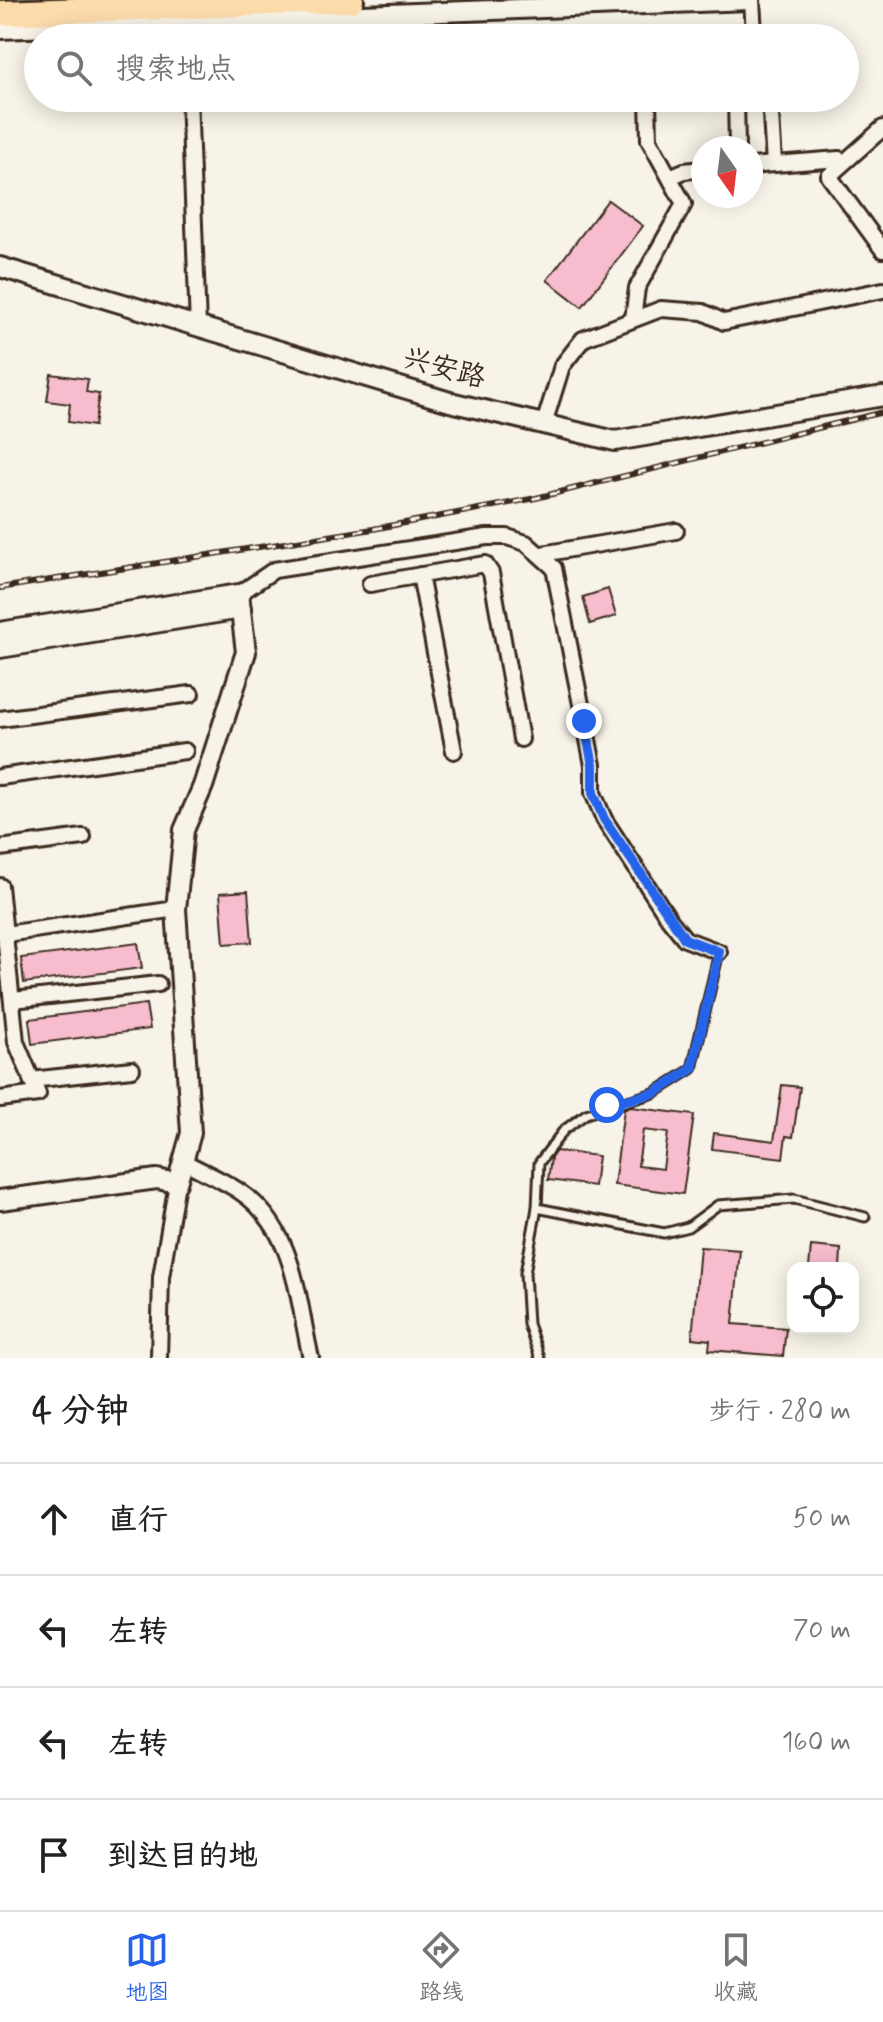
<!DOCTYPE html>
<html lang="zh">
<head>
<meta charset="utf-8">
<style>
  body { margin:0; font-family:Mynerve,"LXGW WenKai TC",sans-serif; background:#f2f2f2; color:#202124 }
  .controls { position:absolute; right:24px; bottom:24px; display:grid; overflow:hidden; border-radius:16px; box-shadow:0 4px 20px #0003 }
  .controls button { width:72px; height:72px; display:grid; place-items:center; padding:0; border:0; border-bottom:2px solid #e0e0e0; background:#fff; color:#202124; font:40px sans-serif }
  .compass { position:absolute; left:691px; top:136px; width:72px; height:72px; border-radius:50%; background:#fff; box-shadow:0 4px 20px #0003; rotate:166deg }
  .stop { position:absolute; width:24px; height:24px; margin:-18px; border:6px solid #2563eb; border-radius:50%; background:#fff }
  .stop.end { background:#2563eb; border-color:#fff; box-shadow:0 2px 8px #0008 }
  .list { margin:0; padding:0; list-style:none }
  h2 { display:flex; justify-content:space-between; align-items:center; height:104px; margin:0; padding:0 32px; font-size:34px }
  h2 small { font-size:26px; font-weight:400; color:#757577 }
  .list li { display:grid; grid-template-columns:52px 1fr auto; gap:24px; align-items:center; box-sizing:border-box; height:112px; padding:0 32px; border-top:2px solid #e0e0e0 }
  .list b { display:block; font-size:30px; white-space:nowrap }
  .list em { font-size:26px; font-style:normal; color:#757577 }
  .icon { flex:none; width:44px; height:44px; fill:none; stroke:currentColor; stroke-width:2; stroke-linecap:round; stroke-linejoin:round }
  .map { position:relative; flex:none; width:883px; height:1358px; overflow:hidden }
  .search { position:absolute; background:#fff; box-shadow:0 4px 20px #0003; left:24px; right:24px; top:24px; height:88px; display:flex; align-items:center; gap:20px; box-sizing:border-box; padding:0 28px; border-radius:44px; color:#757577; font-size:30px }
  .sheet { height:552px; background:#fff }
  nav { display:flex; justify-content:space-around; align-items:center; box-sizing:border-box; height:112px; border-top:2px solid #e0e0e0; background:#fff; font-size:22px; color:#757577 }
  nav a { display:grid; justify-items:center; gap:4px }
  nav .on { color:#2563eb }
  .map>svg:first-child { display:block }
  .building { fill:#f7bdce; stroke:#3b2a1e; stroke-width:2; fill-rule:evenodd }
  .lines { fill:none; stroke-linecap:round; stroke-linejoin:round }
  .lane-casing { stroke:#3b2a1e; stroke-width:13 }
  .street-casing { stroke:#3b2a1e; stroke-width:20 }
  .secondary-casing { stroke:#3b2a1e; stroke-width:24 }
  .highway-casing { stroke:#3b2a1e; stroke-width:30 }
  .lane { stroke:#f7f3e8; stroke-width:7 }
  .street { stroke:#f7f3e8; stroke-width:14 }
  .secondary { stroke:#f7f3e8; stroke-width:18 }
  .highway { stroke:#fddcac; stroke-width:24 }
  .rail-casing { stroke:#3b2a1e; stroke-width:6 }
  .rail { stroke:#f7f3e8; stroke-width:3; stroke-dasharray:9; stroke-linecap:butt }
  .route { stroke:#2563eb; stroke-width:10 }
  .labels { text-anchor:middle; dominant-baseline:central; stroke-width:6; stroke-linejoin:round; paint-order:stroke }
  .street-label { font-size:28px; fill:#3b2a1e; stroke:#f7f3e8 }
</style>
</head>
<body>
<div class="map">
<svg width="883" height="1358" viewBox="0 0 883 1358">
  <rect width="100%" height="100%" fill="#f7f3e8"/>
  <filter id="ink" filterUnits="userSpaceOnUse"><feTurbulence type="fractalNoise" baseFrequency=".0125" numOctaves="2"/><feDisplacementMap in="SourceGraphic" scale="16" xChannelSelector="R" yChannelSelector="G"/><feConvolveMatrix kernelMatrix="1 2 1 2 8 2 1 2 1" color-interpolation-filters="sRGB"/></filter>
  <g filter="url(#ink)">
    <g class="building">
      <polygon points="608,200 643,226 582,307 547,280"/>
      <polygon points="51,374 88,379 86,392 99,394 94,426 68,422 70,404 47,401"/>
      <polygon points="608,589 616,616 590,624 583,597"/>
      <polygon points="248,891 252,942 224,944 220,893"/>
      <polygon points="138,943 142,968 24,983 21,958"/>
      <polygon points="146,1004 150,1029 32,1044 29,1019"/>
      <polygon points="782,1085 800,1087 793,1137 786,1136 783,1158 712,1149 714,1133 774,1141"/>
      <path d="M631 1107 694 1115 683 1194 614 1185 624 1109ZM643 1130 668 1133 663 1169 638 1166Z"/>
      <polygon points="556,1151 598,1156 594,1186 548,1180 551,1158"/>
      <polygon points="811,1246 841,1249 840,1268 809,1268"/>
      <polygon points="700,1247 740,1250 733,1324 786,1328 783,1356 709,1350 710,1340 692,1338"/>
    </g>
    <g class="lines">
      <defs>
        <g id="lane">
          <polyline points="537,1208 664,1233 688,1227 718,1205 794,1199 865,1217"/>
          <polyline points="540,1358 528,1324 525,1273 537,1208 539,1163 564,1130 586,1114 654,1093 692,1069 719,952"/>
        </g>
        <g id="street">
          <polyline points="752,0 754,34"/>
          <polyline points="185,23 186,38"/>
          <polyline points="738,38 754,34 764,38"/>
          <polyline points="189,98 198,326"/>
          <polyline points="736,98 737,148"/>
          <polyline points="770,98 774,164"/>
          <polyline points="883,128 829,176 883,250"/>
          <polyline points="751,166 839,159"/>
          <polyline points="670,177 684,171 703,169"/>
          <polyline points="633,319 637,288 684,204 649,140 648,98"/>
          <polyline points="544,424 562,366 583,339 661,309 703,312 724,322 883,290"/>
          <polyline points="542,554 676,531"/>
          <polyline points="420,575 454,751"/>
          <polyline points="370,584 485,564 491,573 521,739"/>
          <polyline points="239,594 274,570 487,537 507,537 526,543 554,568 593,765 593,793 604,819 669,919 685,939 719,952"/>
          <polyline points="0,719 191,694"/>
          <polyline points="0,777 185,751"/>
          <polyline points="0,848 83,837"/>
          <polyline points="0,886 16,1042 38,1094 0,1099"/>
          <polyline points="6,934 176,909"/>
          <polyline points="13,1000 158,984"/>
          <polyline points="31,1080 132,1069"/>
          <path d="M183 1161C201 1171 221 1179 239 1191 296 1228 297 1299 311 1358"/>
          <polyline points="159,1358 161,1277 177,1183"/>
        </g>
        <g id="secondary">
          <polyline points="0,29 749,0"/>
          <polyline points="0,267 450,402 615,441 883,396"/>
          <polyline points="0,632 239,594 246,652 203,786 184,830 176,909 191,1133 177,1183 157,1179 0,1200"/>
          <polyline points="0,648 241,609"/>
        </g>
        <polyline id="highway" points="0,13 351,0"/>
      </defs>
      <use href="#lane" class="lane-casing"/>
      <use href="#street" class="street-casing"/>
      <use href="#secondary" class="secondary-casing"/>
      <use href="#highway" class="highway-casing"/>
      <use href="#lane" class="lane"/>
      <use href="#street" class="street"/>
      <use href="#secondary" class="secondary"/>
      <use href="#highway" class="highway"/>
      <defs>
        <polyline id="rail" points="0,588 373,529 536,498 883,412"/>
      </defs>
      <use href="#rail" class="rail-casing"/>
      <use href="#rail" class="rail"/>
    </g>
  </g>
  <g class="lines" filter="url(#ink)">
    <polyline class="route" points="584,721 593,765 593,793 604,819 685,939 719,952 692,1069 654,1093 607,1105"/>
  </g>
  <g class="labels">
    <g class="street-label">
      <text transform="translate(444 369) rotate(15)">兴安路</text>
    </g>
  </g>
</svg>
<div class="controls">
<button><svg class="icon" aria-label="locate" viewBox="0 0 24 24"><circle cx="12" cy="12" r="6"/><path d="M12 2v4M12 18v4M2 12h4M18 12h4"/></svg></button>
</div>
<svg class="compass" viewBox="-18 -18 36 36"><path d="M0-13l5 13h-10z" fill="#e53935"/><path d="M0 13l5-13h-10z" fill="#757577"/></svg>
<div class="stop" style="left:607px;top:1105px"></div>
<div class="stop end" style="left:584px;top:721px"></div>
<div class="search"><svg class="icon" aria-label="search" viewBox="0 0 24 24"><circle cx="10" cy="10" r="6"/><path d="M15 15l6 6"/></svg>搜索地点</div>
</div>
<section class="sheet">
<h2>4 分钟<small>步行 · 280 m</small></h2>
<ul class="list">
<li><svg class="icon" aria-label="ahead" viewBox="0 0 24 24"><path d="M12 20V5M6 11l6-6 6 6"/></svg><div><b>直行</b></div><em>50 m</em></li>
<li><svg class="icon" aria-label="left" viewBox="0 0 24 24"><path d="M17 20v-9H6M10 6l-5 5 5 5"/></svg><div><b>左转</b></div><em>70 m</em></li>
<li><svg class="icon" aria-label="left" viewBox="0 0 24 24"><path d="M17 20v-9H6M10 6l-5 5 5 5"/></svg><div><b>左转</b></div><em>160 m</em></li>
<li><svg class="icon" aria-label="arrive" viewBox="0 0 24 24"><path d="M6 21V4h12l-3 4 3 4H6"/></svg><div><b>到达目的地</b></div></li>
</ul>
</section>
<nav>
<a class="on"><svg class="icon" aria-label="map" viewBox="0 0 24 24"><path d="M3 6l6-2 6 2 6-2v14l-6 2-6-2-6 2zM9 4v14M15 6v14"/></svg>地图</a>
<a><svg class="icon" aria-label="directions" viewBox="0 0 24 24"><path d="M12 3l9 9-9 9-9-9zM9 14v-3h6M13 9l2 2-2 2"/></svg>路线</a>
<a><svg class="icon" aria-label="saved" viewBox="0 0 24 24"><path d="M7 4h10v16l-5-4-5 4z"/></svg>收藏</a>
</nav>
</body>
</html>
